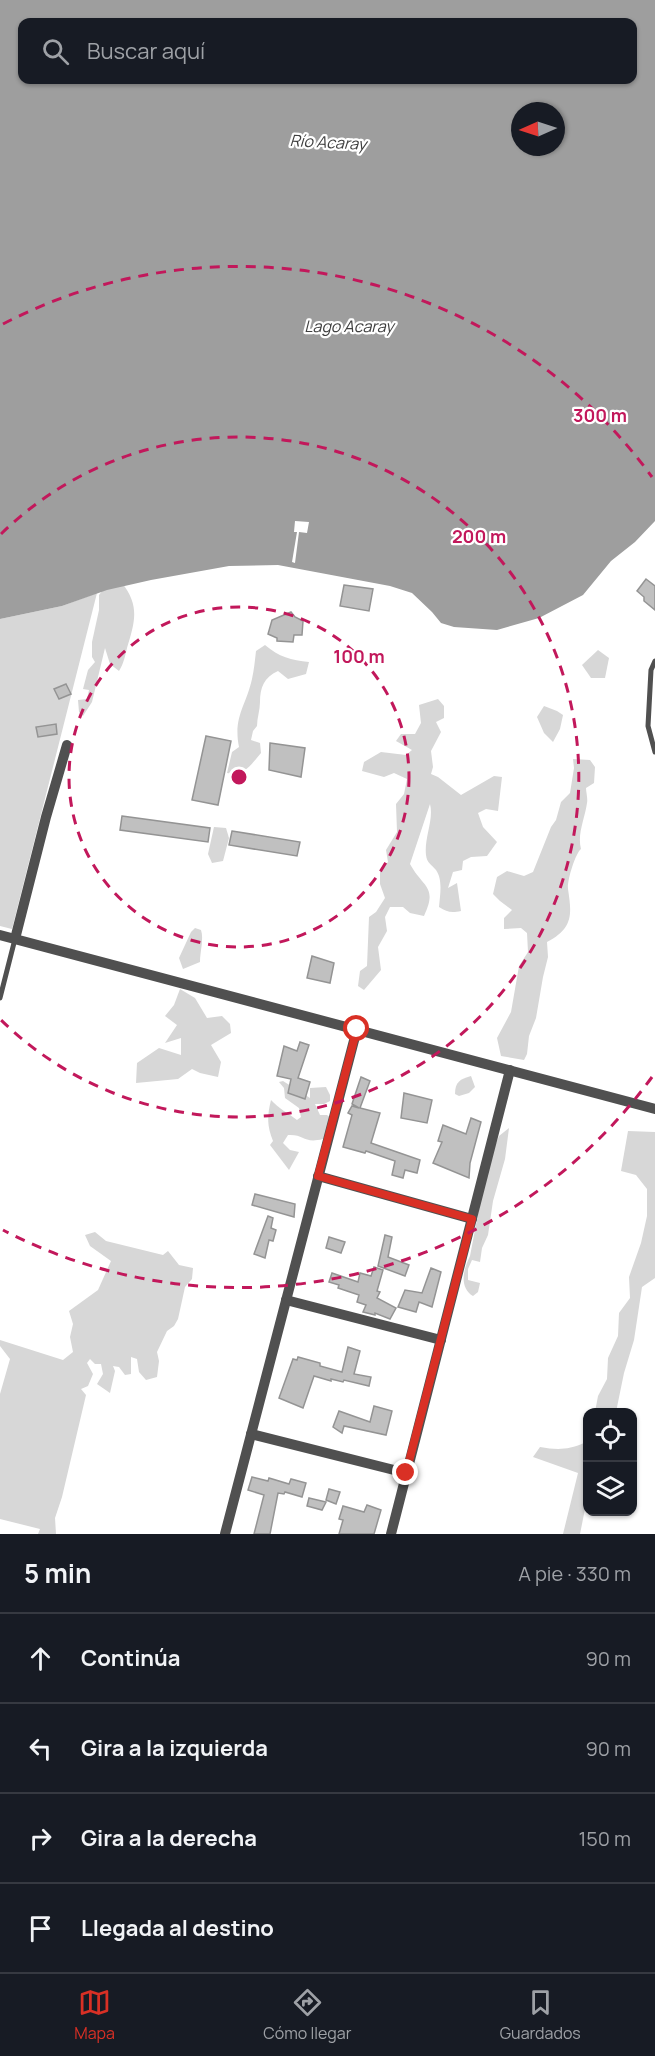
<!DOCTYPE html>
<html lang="es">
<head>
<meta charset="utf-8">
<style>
  body { margin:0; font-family:Manrope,sans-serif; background:#242831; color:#f1f3f6 }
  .controls { position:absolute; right:18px; bottom:18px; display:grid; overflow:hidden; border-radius:12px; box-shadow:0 2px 4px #0004 }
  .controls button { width:54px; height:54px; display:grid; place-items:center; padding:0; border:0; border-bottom:2px solid #363941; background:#171b24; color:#f1f3f6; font:30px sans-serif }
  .compass { position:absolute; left:511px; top:102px; width:54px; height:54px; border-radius:50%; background:#171b24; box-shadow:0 2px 4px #0004; rotate:267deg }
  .stop { position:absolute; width:18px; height:18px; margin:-14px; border:4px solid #d93025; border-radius:50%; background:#fff }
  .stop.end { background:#d93025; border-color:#fff; box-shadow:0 2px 6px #0008 }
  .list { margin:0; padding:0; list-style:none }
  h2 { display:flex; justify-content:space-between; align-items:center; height:78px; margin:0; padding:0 24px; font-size:26px }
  h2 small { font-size:20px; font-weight:400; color:#9ea1a6 }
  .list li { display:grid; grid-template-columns:39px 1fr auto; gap:18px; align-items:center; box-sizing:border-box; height:90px; padding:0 24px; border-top:2px solid #363941 }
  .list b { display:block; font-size:22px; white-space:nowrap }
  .list em { font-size:20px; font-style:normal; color:#9ea1a6 }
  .icon { flex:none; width:33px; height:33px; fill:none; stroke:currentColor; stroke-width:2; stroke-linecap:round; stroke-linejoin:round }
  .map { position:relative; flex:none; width:655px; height:1534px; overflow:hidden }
  .search { position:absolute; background:#171b24; box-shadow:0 2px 4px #0004; left:18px; right:18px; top:18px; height:66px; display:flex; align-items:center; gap:15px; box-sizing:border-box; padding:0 21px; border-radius:12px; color:#9ea1a6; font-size:22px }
  .sheet { height:438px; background:#171b24 }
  nav { display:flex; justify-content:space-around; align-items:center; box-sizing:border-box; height:84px; border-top:2px solid #363941; background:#171b24; font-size:16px; color:#9ea1a6 }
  nav a { display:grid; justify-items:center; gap:3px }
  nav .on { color:#d93025 }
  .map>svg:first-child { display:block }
  .green { fill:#d7d7d7 }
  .water { fill:#9e9e9e; fill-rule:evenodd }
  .pier { fill:#fff }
  .building { fill:#c0c0c0; stroke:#949494; stroke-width:1.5 }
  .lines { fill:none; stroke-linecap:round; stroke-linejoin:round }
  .service { stroke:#505050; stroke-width:5 }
  .minor { stroke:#505050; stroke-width:10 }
  .route { stroke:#d93025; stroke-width:8 }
  .ring { fill:none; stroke:#c2185b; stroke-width:3; stroke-dasharray:10 8 }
  .labels { text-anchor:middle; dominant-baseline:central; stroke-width:4.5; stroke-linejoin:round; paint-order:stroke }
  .water-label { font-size:16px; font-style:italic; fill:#3f3f3f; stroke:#fff }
  .centre { fill:#c2185b; stroke:#fff; stroke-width:3 }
  .ring-label { font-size:18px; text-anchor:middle; font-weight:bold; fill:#c2185b; stroke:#fff; stroke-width:4.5; stroke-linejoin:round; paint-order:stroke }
</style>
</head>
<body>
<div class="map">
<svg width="655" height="1534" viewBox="0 0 655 1534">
  <rect width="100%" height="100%" fill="#fff"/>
  <g class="green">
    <path d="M122 583C140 606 135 622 127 648 125 656 124 663 119 671L110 664 105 648 92 702 83 716 79 712 78 700 87 699 89 690 83 689 88 670 95 662 92 657V642L99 610V595L106 586Z"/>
    <polygon points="97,593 12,929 0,926 0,619 62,606"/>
    <path d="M265 645C279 657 291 660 309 662L306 674 288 679 278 671C264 677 260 688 260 702 260 710 257 718 257 726L253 731 251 740 260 743 261 753C251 765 243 777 227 773L232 752 239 747C233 717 246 706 252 679 254 670 255 660 256 651Z"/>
    <polygon points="598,650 609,658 605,678 591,678 582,665"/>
    <path d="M438 699 444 706V718L436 722 441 732 431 751 433 767 431 774 438 777 461 795 494 776 502 777 498 811 486 809 478 813 483 827 497 842 487 856 471 857 463 861 462 870 453 872 448 888 457 883 461 911C451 913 447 912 439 907 440 895 443 880 436 870 431 864 427 863 426 855 424 838 434 820 430 804L410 864C423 888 438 886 424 916L410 913 403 907H390L385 917 387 931 378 947 381 970 364 990 358 986 360 971 367 966 369 917 376 912 385 898 380 884V870L388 862 386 850 397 832 396 804 404 794 407 779 394 773 384 777 362 771 364 762 381 752 406 755 412 750 396 741 401 734H415L421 723 419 705Z"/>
    <polygon points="544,706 557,711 563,715 560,729 553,742 544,733 537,717"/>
    <path d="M573 759 590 760 595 767 594 783 586 788C586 792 588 799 587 803 585 818 577 834 581 849 575 854 567 881 568 889 572 915 573 928 547 942L548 957 543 977 536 1018 529 1036 527 1054 524 1060 501 1056 497 1038 511 1012 519 966 528 952 527 933 521 928 504 929V918L512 910 500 901 493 894 497 877 507 871 524 876 533 872 551 827 556 820 561 802 570 793 574 768Z"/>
    <polygon points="214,827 226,828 229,838 223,861 212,863 208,854"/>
    <path d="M195 928 201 930C204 939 200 952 200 962L183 969 179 958 191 932Z"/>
    <polygon points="180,989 195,998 207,1018 222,1016 230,1024 231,1033 211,1045 221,1062 218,1077 200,1073 192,1069 178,1079 136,1083 137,1063 159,1048 181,1055 181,1038 165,1043 177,1025 165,1016 174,1005"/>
    <path d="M471 1076 475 1087 469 1093 459 1096 455 1094C455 1082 460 1079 471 1076Z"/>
    <path d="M283 1081 310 1098V1088L326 1087 330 1095V1101L324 1104H315L320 1115H327L331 1118 327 1132 323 1139C303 1144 305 1134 288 1135L283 1143 290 1150 299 1152 289 1170 270 1145 273 1141C267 1126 267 1116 271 1100 278 1108 288 1113 297 1120L301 1117 299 1108 285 1098 284 1088 279 1082Z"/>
    <path d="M509 1128 505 1159 493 1201 488 1235 482 1248 480 1262 472 1260 468 1269V1280L480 1283 478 1292 473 1296C459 1287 463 1270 470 1256L484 1183 494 1148 499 1136Z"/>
    <polygon points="628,1131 655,1132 655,1278 642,1287 634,1340 624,1373 616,1412 595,1412 598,1396 607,1379 608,1358 618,1336 619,1313 630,1298 629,1277 641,1243 647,1216 647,1189 636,1175 621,1171"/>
    <polygon points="95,1232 106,1241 163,1255 168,1251 179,1265 193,1268 192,1279 185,1287 178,1319 174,1326 167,1331 157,1352 159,1361 157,1377 146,1380 139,1372 137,1359 131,1357 131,1374 125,1375 119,1367 113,1366 115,1371 110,1393 97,1384 103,1374 101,1364 95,1364 90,1359 87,1363 93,1374 88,1386 81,1389 86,1395 62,1497 55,1518 56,1534 38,1534 40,1529 0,1519 0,1394 10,1359 0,1346 0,1340 63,1360 73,1352 70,1337 73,1324 69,1311 98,1290 111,1261 90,1246 85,1235"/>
    <path d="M587 1437V1499L580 1534H563L578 1473 533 1457 540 1447C557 1450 568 1450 584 1443Z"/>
  </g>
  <path class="water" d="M0 0H655V521L635 542 611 561 583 595 539 618 497 630 454 627 441 623 432 612 412 593 390 586 278 565 229 566 151 580 107 590 62 606 0 619ZM22 22H632V80H22ZM520 111H556V147H520Z"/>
  <polygon class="pier" points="295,521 309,522 307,533 299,532 295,563 292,562 297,532 294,532"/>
  <g class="building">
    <polygon points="646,579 655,586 655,610 644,601 644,597 637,591"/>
    <polygon points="344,585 373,589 369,611 340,606"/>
    <polygon points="291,612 295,617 303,621 302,635 294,635 293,642 277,641 277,638 268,634 272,620"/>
    <polygon points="66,684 71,694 59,699 54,689"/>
    <polygon points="56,724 57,734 38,737 36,727"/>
    <polygon points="206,736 231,741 218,805 192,800"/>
    <polygon points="270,743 305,748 301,777 269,770"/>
    <polygon points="122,816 210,828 208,842 120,830"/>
    <polygon points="232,831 300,842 297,856 229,845"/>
    <polygon points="312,956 334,963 330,983 307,978"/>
    <polygon points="300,1042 309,1045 298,1078 310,1082 305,1099 288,1093 291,1079 277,1076 284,1046 297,1051"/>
    <polygon points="361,1077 370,1081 360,1108 380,1113 371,1143 420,1160 417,1173 405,1170 403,1178 392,1175 395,1161 366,1151 365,1153 343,1147 352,1115 348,1113 352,1106 359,1108 352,1104"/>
    <polygon points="404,1093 432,1100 427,1123 401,1118"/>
    <polygon points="471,1118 481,1122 470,1163 469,1178 433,1163 442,1142 438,1141 443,1125 466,1134"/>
    <polygon points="255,1194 295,1204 294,1217 252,1205"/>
    <polygon points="268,1216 273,1218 271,1228 276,1230 273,1241 269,1240 265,1258 254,1254"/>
    <polygon points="385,1235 392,1237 388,1257 409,1265 405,1276 378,1266"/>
    <polygon points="329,1237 345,1242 341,1253 326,1248"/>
    <polygon points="374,1267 383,1270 377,1291 380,1292 377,1298 396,1308 390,1319 375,1313 375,1315 363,1312 366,1305 357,1302 359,1295 338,1288 339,1285 329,1282 332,1273 358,1282 360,1273 371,1276"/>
    <polygon points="431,1268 441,1272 432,1307 419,1302 416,1312 398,1307 405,1290 422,1293"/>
    <polygon points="348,1347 360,1351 354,1374 371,1377 369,1386 344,1380 343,1382 331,1379 331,1381 314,1376 303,1408 279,1398 293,1359 297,1360 298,1357 320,1363 320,1366 342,1372"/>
    <polygon points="374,1406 392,1411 386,1435 344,1426 342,1433 333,1427 339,1411 370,1422"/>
    <polygon points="252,1477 268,1481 269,1478 289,1484 291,1479 306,1483 302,1497 285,1492 284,1494 278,1493 270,1534 254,1534 264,1495 248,1490"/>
    <polygon points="329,1489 340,1492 336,1504 326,1500"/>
    <polygon points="309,1498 326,1502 322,1510 307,1506"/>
    <polygon points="367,1505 381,1510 374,1534 339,1534 343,1520 339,1519 343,1506 364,1512"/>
  </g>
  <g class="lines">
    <g class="service">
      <polyline points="655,661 651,670 648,726 655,752"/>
      <polyline points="0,998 15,939"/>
    </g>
    <g class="minor">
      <polyline points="0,935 655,1109"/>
      <polyline points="15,939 46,817 67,745"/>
      <polyline points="318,1176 472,1219"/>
      <polyline points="286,1300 441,1340"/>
      <polyline points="251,1434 406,1473"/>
      <polyline points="225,1534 357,1029"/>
      <polyline points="391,1534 510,1070"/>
    </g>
  </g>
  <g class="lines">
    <polyline class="route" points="357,1029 318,1176 472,1219 406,1473"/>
  </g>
  <g class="ring">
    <circle cx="239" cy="777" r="170"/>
    <path d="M1 534A340 340 0 1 1 1 1020"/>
    <path d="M652 1077A511 511 0 0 1 3 1230M3 324A511 511 0 0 1 652 477"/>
  </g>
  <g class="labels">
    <g class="water-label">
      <text transform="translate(328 142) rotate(3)">Río Acaray</text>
      <text x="349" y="326">Lago Acaray</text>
    </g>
  </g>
  <circle cx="239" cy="777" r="9" class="centre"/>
  <g class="ring-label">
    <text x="600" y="422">300 m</text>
    <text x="479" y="543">200 m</text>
    <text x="359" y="663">100 m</text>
  </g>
</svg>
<div class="controls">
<button><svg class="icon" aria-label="locate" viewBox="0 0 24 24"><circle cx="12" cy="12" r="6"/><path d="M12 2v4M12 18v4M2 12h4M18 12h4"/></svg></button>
<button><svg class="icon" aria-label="layers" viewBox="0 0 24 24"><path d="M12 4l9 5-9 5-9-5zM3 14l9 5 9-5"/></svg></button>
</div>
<svg class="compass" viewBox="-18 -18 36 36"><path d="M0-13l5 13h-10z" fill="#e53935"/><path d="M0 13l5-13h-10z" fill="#9ea1a6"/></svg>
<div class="stop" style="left:357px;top:1029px"></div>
<div class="stop end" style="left:406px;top:1473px"></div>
<div class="search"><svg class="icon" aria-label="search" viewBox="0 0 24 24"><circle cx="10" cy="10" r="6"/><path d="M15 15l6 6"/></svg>Buscar aquí</div>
</div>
<section class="sheet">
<h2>5 min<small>A pie · 330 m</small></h2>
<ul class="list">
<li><svg class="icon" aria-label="ahead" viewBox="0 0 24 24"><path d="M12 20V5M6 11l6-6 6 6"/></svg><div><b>Continúa</b></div><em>90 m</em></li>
<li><svg class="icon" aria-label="left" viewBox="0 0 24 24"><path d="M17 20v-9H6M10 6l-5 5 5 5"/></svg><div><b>Gira a la izquierda</b></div><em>90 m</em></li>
<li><svg class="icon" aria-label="right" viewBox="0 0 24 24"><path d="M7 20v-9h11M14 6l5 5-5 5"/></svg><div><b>Gira a la derecha</b></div><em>150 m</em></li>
<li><svg class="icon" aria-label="arrive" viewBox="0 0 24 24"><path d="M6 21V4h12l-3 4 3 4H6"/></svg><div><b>Llegada al destino</b></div></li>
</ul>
</section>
<nav>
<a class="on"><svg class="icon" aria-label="map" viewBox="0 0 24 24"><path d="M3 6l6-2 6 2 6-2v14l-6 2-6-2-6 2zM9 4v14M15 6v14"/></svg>Mapa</a>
<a><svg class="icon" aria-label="directions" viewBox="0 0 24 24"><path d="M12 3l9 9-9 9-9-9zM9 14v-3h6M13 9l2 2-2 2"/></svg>Cómo llegar</a>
<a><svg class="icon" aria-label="saved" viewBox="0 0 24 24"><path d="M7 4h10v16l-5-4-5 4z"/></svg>Guardados</a>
</nav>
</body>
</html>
